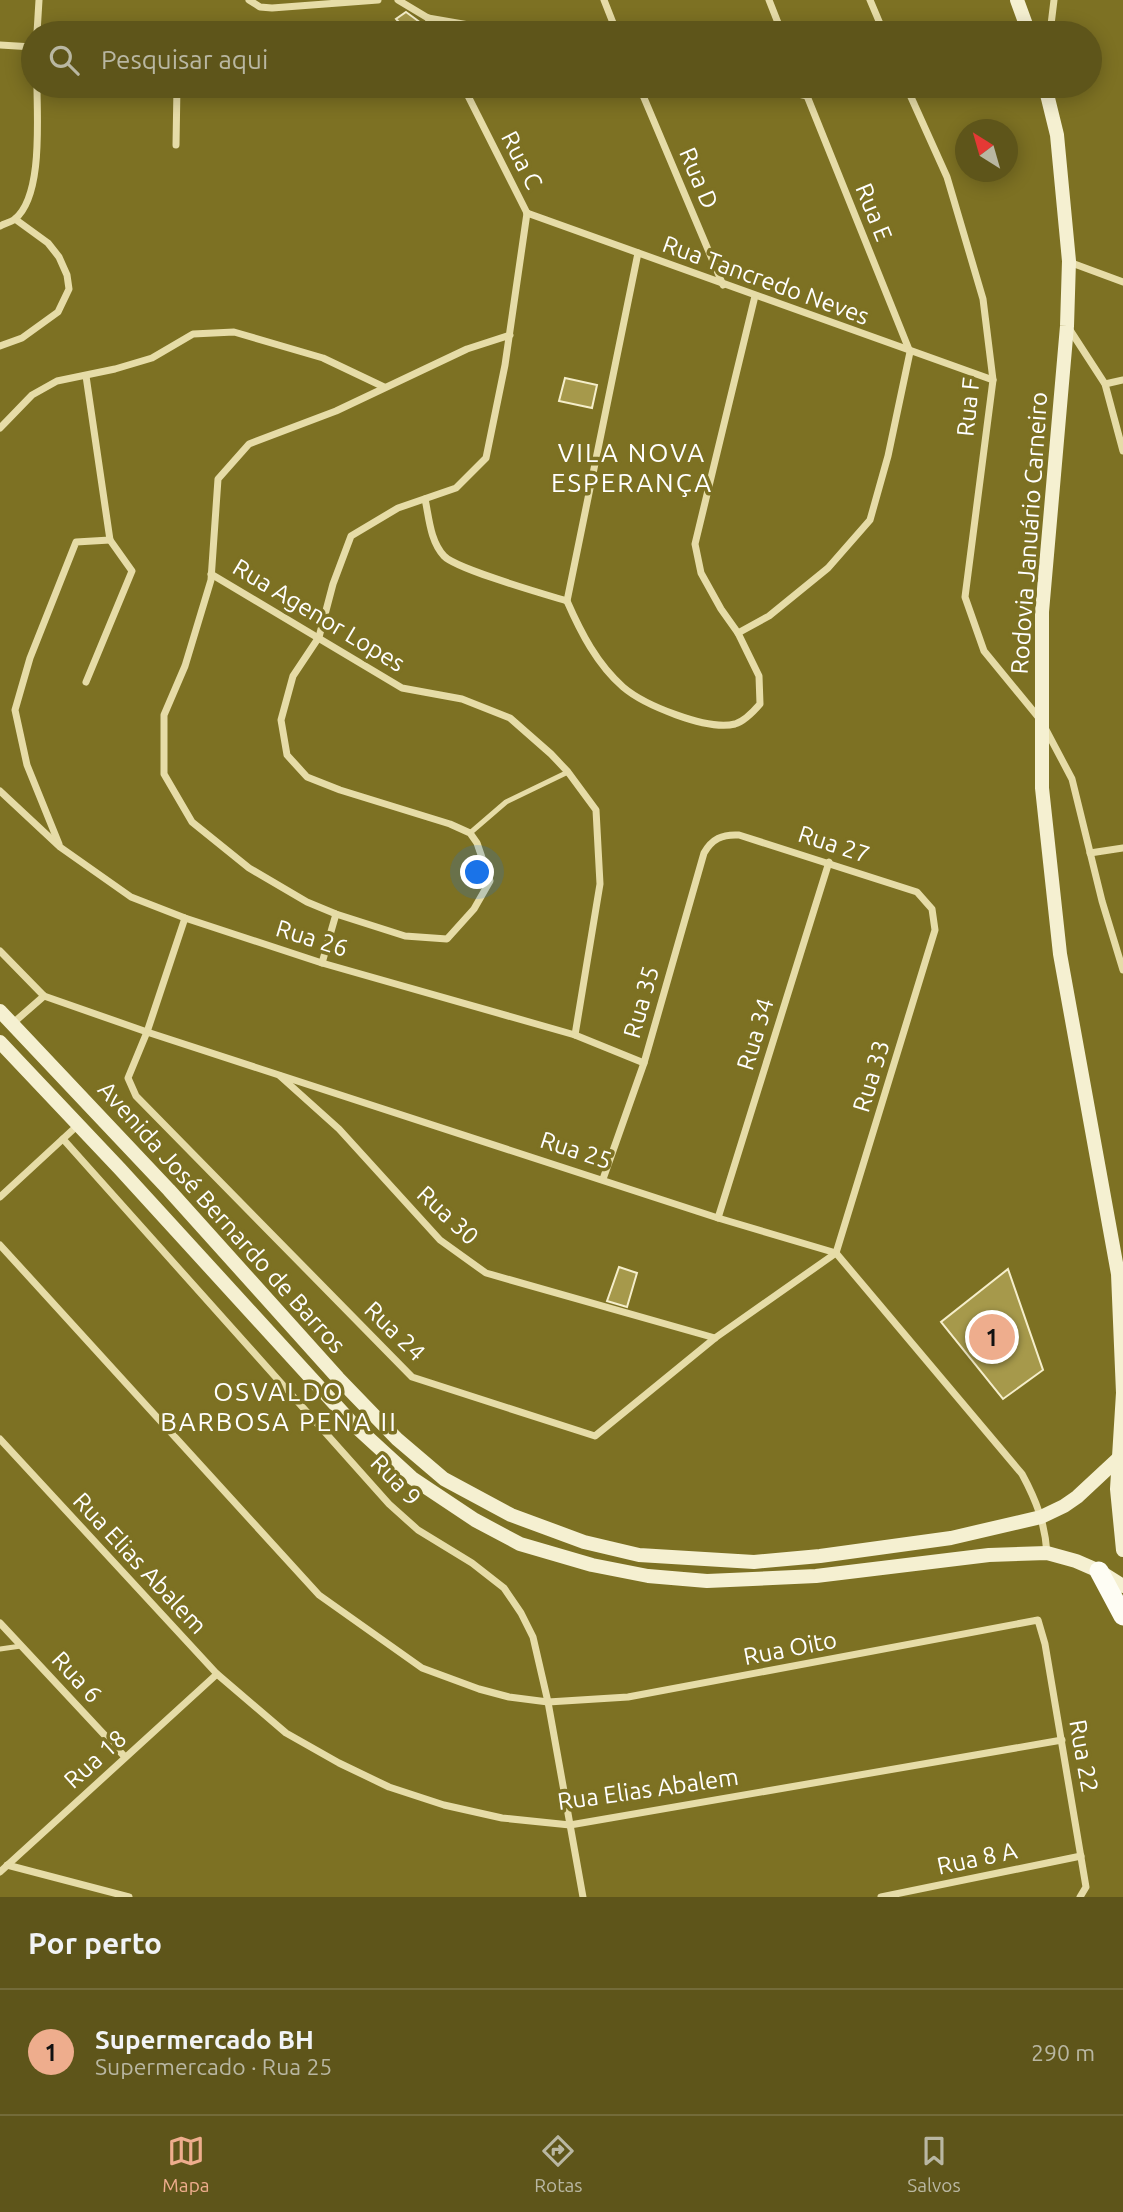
<!DOCTYPE html>
<html lang="pt">
<head>
<meta charset="utf-8">
<style>
  body { margin:0; font-family:Ubuntu,sans-serif; background:#645b23; color:#f1f3f6 }
  .compass { position:absolute; left:955px; top:119px; width:63px; height:63px; border-radius:50%; background:#5e551a; box-shadow:0 4px 18px #0003; rotate:323deg }
  .you { position:absolute; left:478px; top:873px; width:24px; height:24px; margin:-18px; border:5px solid #fff; border-radius:50%; background:#1a73e8; box-shadow:0 0 0 10px #1a73e833 }
  .badge { display:grid; place-items:center; width:46px; height:46px; border-radius:50%; background:#eead8d; color:#111; font-size:23px; font-weight:700 }
  .pin { position:absolute; translate:-50% -50%; border:4px solid #fff; box-shadow:0 2px 7px #0006 }
  .list { margin:0; padding:0; list-style:none }
  h2 { display:flex; justify-content:space-between; align-items:center; height:91px; margin:0; padding:0 28px; font-size:30px }
  h2 small { font-size:23px; font-weight:400; color:#b9b7a2 }
  .list li { display:grid; grid-template-columns:46px 1fr auto; gap:21px; align-items:center; box-sizing:border-box; height:126px; padding:0 28px; border-top:2px solid #736b39 }
  .list b { display:block; font-size:26px; white-space:nowrap }
  .list p { margin:0; font-size:23px; white-space:nowrap; color:#b9b7a2 }
  .list em { font-size:23px; font-style:normal; color:#b9b7a2 }
  .icon { flex:none; width:38px; height:38px; fill:none; stroke:currentColor; stroke-width:2; stroke-linecap:round; stroke-linejoin:round }
  .map { position:relative; flex:none; width:1123px; height:1897px; overflow:hidden }
  .search { position:absolute; background:#5e551a; box-shadow:0 4px 18px #0003; left:21px; right:21px; top:21px; height:77px; display:flex; align-items:center; gap:18px; box-sizing:border-box; padding:0 24px; border-radius:38px; color:#b9b7a2; font-size:26px }
  .sheet { height:217px; background:#5e551a }
  nav { display:flex; justify-content:space-around; align-items:center; box-sizing:border-box; height:98px; border-top:2px solid #736b39; background:#5e551a; font-size:19px; color:#b9b7a2 }
  nav a { display:grid; justify-items:center; gap:4px }
  nav .on { color:#eead8d }
  .map>svg:first-child { display:block }
  .building { fill:#a6994b; stroke:#f5eeca; stroke-width:2 }
  .lines { fill:none; stroke-linecap:round; stroke-linejoin:round }
  .service { stroke:#e6dca7; stroke-width:5 }
  .minor { stroke:#e6dca7; stroke-width:7 }
  .secondary { stroke:#f5f0d1; stroke-width:14 }
  .trunk { stroke:#fefdf4; stroke-width:19 }
  .labels { text-anchor:middle; dominant-baseline:central; stroke-width:7; stroke-linejoin:round; paint-order:stroke }
  .street-label { font-size:24px; fill:#fff; stroke:#7d7123 }
  .neighbourhood-label { font-size:26px; letter-spacing:2px; fill:#fff; stroke:#7d7123 }
</style>
</head>
<body>
<div class="map">
<svg width="1123" height="1897" viewBox="0 0 1123 1897">
  <rect width="100%" height="100%" fill="#7d7123"/>
  <g class="building">
    <polygon points="406,12 421,23 409,33 396,19"/>
    <polygon points="565,378 597,385 592,408 559,401"/>
    <polygon points="619,1267 637,1273 627,1307 607,1301"/>
    <polygon points="1008,1269 1043,1370 1003,1399 941,1322"/>
  </g>
  <g class="lines">
    <g class="service">
      <polyline points="470,833 506,802 568,772"/>
      <polyline points="0,1649 21,1646"/>
    </g>
    <g class="minor">
      <polyline points="249,0 260,7 272,8 378,0"/>
      <polyline points="398,0 428,18 515,33"/>
      <polyline points="604,0 617,33"/>
      <polyline points="769,0 782,33"/>
      <polyline points="870,0 884,33"/>
      <polyline points="428,18 436,33"/>
      <polyline points="37,33 39,0"/>
      <polyline points="1050,33 1054,0"/>
      <polyline points="0,45 33,47"/>
      <polyline points="463,86 527,213"/>
      <polyline points="639,86 723,285"/>
      <polyline points="765,86 807,96"/>
      <polyline points="906,86 947,177 983,299 993,380 965,597 984,651 1039,718"/>
      <polyline points="176,145 177,86"/>
      <polyline points="527,213 993,380"/>
      <path d="M0 226C4 224 11 222 15 219 43 196 37 119 37 86"/>
      <path d="M638 253 567 601C581 633 597 664 623 687 644 705 707 731 735 724 745 721 754 711 760 704L759 676 738 633 721 609 701 573 695 544 755 296"/>
      <polyline points="1069,262 1123,282"/>
      <polyline points="1070,330 1105,384 1123,451"/>
      <polyline points="510,335 467,349 336,411 249,444 218,479 211,580 185,666 164,715 164,774 192,822 249,868 307,902 336,914 405,936 447,939 474,909 490,881 477,843 470,833 450,824 340,790 307,777 287,755 281,720 293,676 319,637 333,584 351,536 398,508 456,488 486,458 505,365 527,213"/>
      <polyline points="0,346 22,338 58,312 69,289 67,275 59,257 48,243 15,219"/>
      <polyline points="1105,384 1123,380"/>
      <polyline points="0,428 32,395 57,381 115,369 152,358 193,334 234,332 323,358 384,387"/>
      <path d="M425 499C429 517 430 541 444 556 456 569 544 594 567 601"/>
      <polyline points="211,574 402,688 462,699 510,718 551,754 568,772 596,810 600,884 575,1035"/>
      <polyline points="738,633 769,616 828,568 870,520 888,456 910,352 803,86"/>
      <polyline points="86,682 132,571 110,540 86,376"/>
      <polyline points="1045,728 1072,779 1102,901 1123,970"/>
      <polyline points="0,791 60,847 131,897 185,918 322,963 575,1035 644,1063"/>
      <polyline points="59,844 27,765 15,710 30,658 76,542 110,540"/>
      <polyline points="1090,853 1123,848"/>
      <path d="M185 918 147 1032 128 1078 136 1096 412 1377 595 1436 715 1338 836 1253 935 930 932 909 917 892 739 835C722 834 712 839 704 853L644 1063 603 1179"/>
      <path d="M0 951 44 996 147 1032 718 1218 836 1253 1022 1474C1036 1500 1045 1523 1047 1553"/>
      <polyline points="322,963 336,914"/>
      <polyline points="12,1024 44,996"/>
      <polyline points="280,1076 339,1129 440,1240 486,1273 715,1338"/>
      <polyline points="63,1139 389,1504 418,1530 472,1563 504,1588 521,1613 533,1637 548,1702 583,1897"/>
      <polyline points="0,1197 78,1125"/>
      <polyline points="718,1218 829,862"/>
      <polyline points="0,1245 319,1595 422,1668 479,1689 509,1697 548,1702 628,1697 1038,1620 1045,1644 1086,1887 1080,1897"/>
      <polyline points="0,1439 217,1674 286,1733 339,1763 389,1787 444,1805 502,1818 570,1825 1062,1740"/>
      <polyline points="0,1623 125,1757"/>
      <polyline points="7,1865 129,1897"/>
      <polyline points="0,1872 217,1674"/>
      <polyline points="881,1897 1081,1856"/>
    </g>
    <g class="secondary">
      <polyline points="1017,0 1029,33"/>
      <polyline points="1045,86 1057,135 1069,261 1067,326 1042,612 1042,788 1060,954 1118,1274 1123,1393 1117,1489 1123,1550"/>
      <polyline points="0,1011 169,1190 338,1378 397,1439 444,1479 511,1515 584,1542 639,1555 754,1562 820,1556 951,1538 1041,1517 1064,1506 1077,1497 1119,1458"/>
      <polyline points="0,1042 120,1169 353,1424 412,1478 475,1520 520,1544 592,1565 648,1576 707,1581 816,1576 989,1555 1047,1553 1076,1561 1099,1571 1123,1586"/>
    </g>
    <polyline class="trunk" points="1099,1571 1123,1616"/>
  </g>
  <g class="labels">
    <g class="street-label">
      <text transform="translate(522 160) rotate(63)">Rua C</text>
      <text transform="translate(699 178) rotate(67)">Rua D</text>
      <text transform="translate(874 212) rotate(68)">Rua E</text>
      <text transform="translate(766 280) rotate(20)">Rua Tancredo Neves</text>
      <text transform="translate(968 407) rotate(-84)">Rua F</text>
      <text transform="translate(1029 533) rotate(-86)">Rodovia Januário Carneiro</text>
      <text transform="translate(319 615) rotate(31)">Rua Agenor Lopes</text>
      <text transform="translate(834 844) rotate(18)">Rua 27</text>
      <text transform="translate(312 938) rotate(17)">Rua 26</text>
      <text transform="translate(641 1002) rotate(-74)">Rua 35</text>
      <text transform="translate(755 1034) rotate(-73)">Rua 34</text>
      <text transform="translate(871 1076) rotate(-73)">Rua 33</text>
      <text transform="translate(576 1150) rotate(18)">Rua 25</text>
      <text transform="translate(448 1215) rotate(43)">Rua 30</text>
      <text transform="translate(222 1217) rotate(48)">Avenida José Bernardo de Barros</text>
      <text transform="translate(395 1331) rotate(44)">Rua 24</text>
      <text transform="translate(396 1480) rotate(46)">Rua 9</text>
      <text transform="translate(140 1563) rotate(47)">Rua Elias Abalem</text>
      <text transform="translate(790 1648) rotate(-11)">Rua Oito</text>
      <text transform="translate(77 1677) rotate(47)">Rua 6</text>
      <text transform="translate(1084 1756) rotate(80)">Rua 22</text>
      <text transform="translate(95 1759) rotate(-42)">Rua 18</text>
      <text transform="translate(648 1789) rotate(-8)">Rua Elias Abalem</text>
      <text transform="translate(977 1858) rotate(-12)">Rua 8 A</text>
    </g>
    <g class="neighbourhood-label">
      <text x="632" y="452">VILA NOVA<tspan x="632" dy="30">ESPERANÇA</tspan></text>
      <text x="279" y="1391">OSVALDO<tspan x="279" dy="30">BARBOSA PENA II</tspan></text>
    </g>
  </g>
</svg>
<svg class="compass" viewBox="-18 -18 36 36"><path d="M0-13l5 13h-10z" fill="#e53935"/><path d="M0 13l5-13h-10z" fill="#b9b7a2"/></svg>
<div class="you"></div>
<div class="pin badge" style="left:992px;top:1337px">1</div>
<div class="search"><svg class="icon" aria-label="search" viewBox="0 0 24 24"><circle cx="10" cy="10" r="6"/><path d="M15 15l6 6"/></svg>Pesquisar aqui</div>
</div>
<section class="sheet">
<h2>Por perto<small></small></h2>
<ul class="list">
<li><span class="badge">1</span><div><b>Supermercado BH</b><p>Supermercado · Rua 25</p></div><em>290 m</em></li>
</ul>
</section>
<nav>
<a class="on"><svg class="icon" aria-label="map" viewBox="0 0 24 24"><path d="M3 6l6-2 6 2 6-2v14l-6 2-6-2-6 2zM9 4v14M15 6v14"/></svg>Mapa</a>
<a><svg class="icon" aria-label="directions" viewBox="0 0 24 24"><path d="M12 3l9 9-9 9-9-9zM9 14v-3h6M13 9l2 2-2 2"/></svg>Rotas</a>
<a><svg class="icon" aria-label="saved" viewBox="0 0 24 24"><path d="M7 4h10v16l-5-4-5 4z"/></svg>Salvos</a>
</nav>
</body>
</html>
